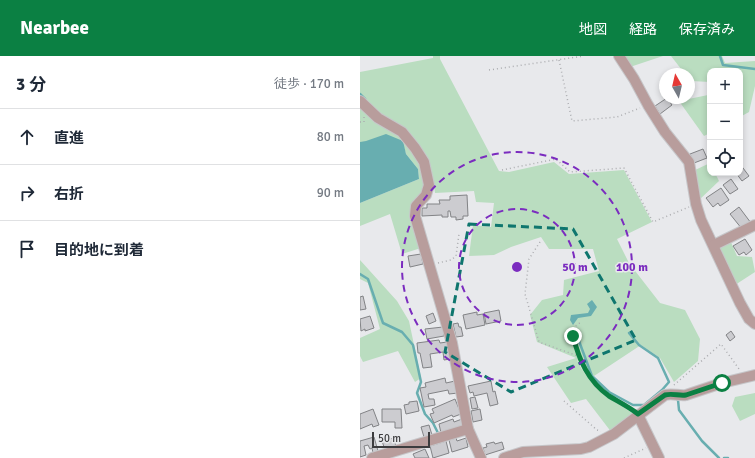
<!DOCTYPE html>
<html lang="ja">
<head>
<meta charset="utf-8">
<style>
  body { margin:0; font-family:Signika,"Noto Sans JP",sans-serif; background:#f6f6f7; color:#1f2937 }
  .controls { position:absolute; right:12px; top:12px; display:grid; overflow:hidden; border-radius:8px; box-shadow:0 2px 6px #0003 }
  .controls button { width:36px; height:36px; display:grid; place-items:center; padding:0; border:0; border-bottom:1px solid #e0e1e3; background:#fff; color:#1f2937; font:20px sans-serif }
  .compass { position:absolute; left:299px; top:12px; width:36px; height:36px; border-radius:50%; background:#fff; box-shadow:0 2px 6px #0003; rotate:352deg }
  .scale { position:absolute; left:12px; bottom:10px; width:58px; box-sizing:border-box; padding-left:4px; border:2px solid #3c3c3e; border-top:0; font-size:11px; line-height:14px; white-space:nowrap; color:#3c3c3e; -webkit-text-stroke:3px #e8e9ec; paint-order:stroke }
  .stop { position:absolute; width:12px; height:12px; margin:-9px; border:3px solid #0b8043; border-radius:50%; background:#fff }
  .stop.end { background:#0b8043; border-color:#fff; box-shadow:0 1px 4px #0008 }
  .list { margin:0; padding:0; list-style:none }
  h2 { display:flex; justify-content:space-between; align-items:center; height:52px; margin:0; padding:0 16px; font-size:17px }
  h2 small { font-size:13px; font-weight:400; color:#747a83 }
  .list li { display:grid; grid-template-columns:26px 1fr auto; gap:12px; align-items:center; box-sizing:border-box; height:56px; padding:0 16px; border-top:1px solid #e0e1e3 }
  .list b { display:block; font-size:15px; white-space:nowrap }
  .list em { font-size:13px; font-style:normal; color:#747a83 }
  .icon { flex:none; width:22px; height:22px; fill:none; stroke:currentColor; stroke-width:2; stroke-linecap:round; stroke-linejoin:round }
  .map { position:relative; flex:none; width:395px; height:402px; overflow:hidden }
  header { display:flex; align-items:center; gap:24px; box-sizing:border-box; height:56px; padding:0 20px; background:#0b8043; color:#fff }
  header strong { font-size:19px }
  nav { display:flex; gap:22px; margin-inline-start:auto; font-size:14px }
  main { display:flex }
  aside { flex:1; background:#fff }
  .map>svg:first-child { display:block }
  .green { fill:#baddc0 }
  .water { fill:#68aeb0 }
  .lines { fill:none; stroke-linecap:round; stroke-linejoin:round }
  .stream { stroke:#68aeb0; stroke-width:2.5 }
  .building { fill:#ccccd0; stroke:#828386 }
  .minor-casing { stroke:#c6c6c9; stroke-width:12 }
  .path { stroke:#acadb0; stroke-width:1.5; stroke-dasharray:1 3; stroke-linecap:butt }
  .minor { stroke:#b89d9c; stroke-width:10 }
  .route { stroke:#0b8043; stroke-width:5 }
  .marked { fill:none; stroke:#0f766e; stroke-width:3; stroke-dasharray:8 5; stroke-linejoin:round }
  .ring { fill:none; stroke:#7b2cbf; stroke-width:2; stroke-dasharray:7 5 }
  .centre { fill:#7b2cbf; stroke:#e8e9ec; stroke-width:2 }
  .ring-label { font-size:12px; text-anchor:middle; font-weight:bold; fill:#7b2cbf; stroke:#e8e9ec; stroke-width:3; stroke-linejoin:round; paint-order:stroke }
</style>
</head>
<body>
<header>
<strong>Nearbee</strong>
<nav><a>地図</a><a>経路</a><a>保存済み</a></nav>
</header>
<main>
<aside>
<h2>3 分<small>徒歩 · 170 m</small></h2>
<ul class="list">
<li><svg class="icon" aria-label="ahead" viewBox="0 0 24 24"><path d="M12 20V5M6 11l6-6 6 6"/></svg><div><b>直進</b></div><em>80 m</em></li>
<li><svg class="icon" aria-label="right" viewBox="0 0 24 24"><path d="M7 20v-9h11M14 6l5 5-5 5"/></svg><div><b>右折</b></div><em>90 m</em></li>
<li><svg class="icon" aria-label="arrive" viewBox="0 0 24 24"><path d="M6 21V4h12l-3 4 3 4H6"/></svg><div><b>目的地に到着</b></div></li>
</ul>
</aside>
<div class="map">
<svg width="395" height="402" viewBox="0 0 395 402">
  <rect width="100%" height="100%" fill="#e8e9ec"/>
  <g class="green">
    <path d="M73 0H80V3L139 115 149 116 194 106 209 118 264 114 292 166 257 183 269 207 300 247 325 254 340 283 338 305 314 326 300 302 281 289 234 320 217 304C229 330 251 343 274 358L252 377 226 343 211 347 187 311 216 302 177 286 170 259 182 244 203 239 204 224 239 215 233 193H189L181 181 151 191 134 199 109 200 113 169 131 171 134 147 116 146 114 135 75 137 73 124 67 108 65 137 50 150V164L61 192 42 198 30 158 0 170V147L59 123 58 113 46 98 42 85 0 86V16L73 2Z"/>
    <polygon points="263,0 303,0 270,11"/>
    <polygon points="311,0 362,0 365,7 395,5 395,30 389,56 380,61 380,15 350,15 350,26 331,25 329,23 329,18 325,18"/>
    <polygon points="350,31 350,77 344,80 319,45 348,39"/>
    <polygon points="350,107 350,117 355,117 359,125 338,145 333,115"/>
    <polygon points="370,184 377,200 392,201 395,216 375,229 357,190"/>
    <polygon points="0,204 37,245 49,265 61,322 55,326 38,295 3,306 0,300 0,282 20,273 8,227 0,223"/>
    <polygon points="395,337 395,358 380,365 372,350 375,341"/>
  </g>
  <g class="water">
    <polygon points="26,78 43,85 46,98 58,113 59,123 0,147 0,86 6,85"/>
    <polygon points="232,244 237,251 231,260 218,262 213,269 210,264 211,259 228,257 230,253 227,248"/>
  </g>
  <g class="lines">
    <g class="stream">
      <polyline points="360,0 363,9 395,13"/>
      <polyline points="0,38 5,43"/>
      <polyline points="0,218 8,223 23,267 42,276 53,289 61,326 57,337 65,358 73,367 79,379"/>
      <polyline points="216,277 232,320 249,336 273,349 284,349 302,334 309,326 298,302 279,289 269,277"/>
      <polyline points="315,342 318,344 319,354 342,385 359,402"/>
      <polyline points="364,402 368,402"/>
    </g>
  </g>
  <g class="building">
    <polygon points="307,42 312,49 300,58 295,50"/>
    <polygon points="343,93 347,102 334,107 330,98"/>
    <polygon points="380,108 389,120 382,125 376,117 380,117"/>
    <polygon points="371,123 378,133 370,138 363,129"/>
    <polygon points="361,132 369,144 360,150 358,147 353,151 346,142"/>
    <polygon points="107,139 108,160 103,160 103,163 96,164 96,161 91,161 90,155 88,155 88,161 82,161 82,159 62,160 62,152 67,152 67,148 80,148 79,144 90,144 90,140"/>
    <polygon points="379,151 391,167 382,173 370,158"/>
    <polygon points="385,183 392,194 386,199 384,196 379,199 373,190"/>
    <polygon points="61,198 63,208 50,211 48,200"/>
    <polygon points="3,240 6,253 0,254 0,241"/>
    <polygon points="139,254 141,265 126,268 124,257"/>
    <polygon points="117,256 117,259 123,258 125,269 106,273 103,259"/>
    <polygon points="73,257 76,265 69,268 66,260"/>
    <polygon points="10,260 14,272 5,275 5,273 1,275 0,263"/>
    <polygon points="98,267 99,271 101,271 103,280 96,281 93,268"/>
    <polygon points="83,271 84,280 67,283 65,273"/>
    <polygon points="371,275 375,281 370,285 366,279"/>
    <polygon points="79,284 80,287 87,286 90,303 84,304 83,296 70,298 72,311 63,312 60,297 58,297 57,287"/>
    <polygon points="85,322 86,327 95,325 98,337 89,338 88,334 68,338 69,343 74,343 75,349 64,351 60,332 66,331 65,327"/>
    <polygon points="131,325 133,336 135,335 138,348 130,350 127,337 114,340 113,336 110,337 108,330"/>
    <polygon points="115,341 118,352 112,353 110,342"/>
    <polygon points="95,343 101,358 93,361 92,359 74,367 70,358 74,357 72,353"/>
    <polygon points="57,345 59,355 46,358 44,349 49,348 49,346"/>
    <polygon points="13,353 19,369 13,371 12,368 0,373 0,358"/>
    <polygon points="22,353 41,353 42,372 35,372 35,366 22,366"/>
    <polygon points="120,353 122,364 113,366 111,355"/>
    <polygon points="93,363 94,366 102,363 104,370 81,377 79,368"/>
    <polygon points="69,369 72,379 64,381 61,371"/>
    <polygon points="14,381 18,395 13,397 12,392 10,393 8,389 4,390 6,399 0,401 0,385"/>
    <polygon points="34,382 36,391 25,394 22,385"/>
    <polygon points="96,382 97,385 106,382 108,391 92,396 89,384"/>
    <polygon points="86,385 89,397 73,402 70,390"/>
    <polygon points="134,386 135,388 142,386 144,393 125,399 123,392 127,391 126,388"/>
    <polygon points="65,393 69,402 55,402 53,398"/>
  </g>
  <g class="lines">
    <defs>
      <g id="minor">
        <polyline points="259,0 274,23 288,49 305,76 329,106 336,148 341,164 380,247 389,263 395,268"/>
        <polyline points="0,45 18,62 42,76 55,92 64,106 69,129 66,139 56,150 55,160 92,287 108,373 121,402"/>
        <polyline points="354,189 395,169"/>
        <polyline points="278,359 299,402"/>
        <polyline points="12,402 108,373"/>
        <path d="M144 402 163 396 221 393 229 391 254 378 305 339C312 337 319 340 326 339L362 327 395 319"/>
      </g>
    </defs>
    <use href="#minor" class="minor-casing"/>
    <g class="path">
      <polyline points="199,4 212,65 257,61 280,52"/>
      <polyline points="129,14 224,0"/>
      <polyline points="0,66 4,66 4,61"/>
      <polyline points="142,114 196,103 210,116 264,112 293,166 329,151"/>
      <polyline points="180,186 169,203 165,238 179,286 218,300 230,322 249,339 271,353"/>
      <polyline points="78,207 91,204 96,200 99,178"/>
      <polyline points="218,300 213,280 213,272 221,266"/>
      <polyline points="314,329 361,288 379,313"/>
      <polyline points="204,345 237,374 241,375"/>
      <polyline points="264,402 286,392"/>
    </g>
    <use href="#minor" class="minor"/>
  </g>
  <g class="lines">
    <path class="route" d="M213 280C219 304 228 325 249 340 259 346 269 351 278 358L305 339C312 337 319 340 326 339L362 327"/>
  </g>
  <path class="marked" d="M109 168 213 173 276 284 151 336 85 296Z"/>
  <g class="ring">
    <circle cx="157" cy="211" r="58"/>
    <circle cx="157" cy="211" r="115"/>
  </g>
  <circle cx="157" cy="211" r="6" class="centre"/>
  <g class="ring-label">
    <text x="215" y="215">50 m</text>
    <text x="272" y="215">100 m</text>
  </g>
</svg>
<div class="controls">
<button>+</button>
<button>−</button>
<button><svg class="icon" aria-label="locate" viewBox="0 0 24 24"><circle cx="12" cy="12" r="6"/><path d="M12 2v4M12 18v4M2 12h4M18 12h4"/></svg></button>
</div>
<svg class="compass" viewBox="-18 -18 36 36"><path d="M0-13l5 13h-10z" fill="#e53935"/><path d="M0 13l5-13h-10z" fill="#747a83"/></svg>
<div class="scale">50 m</div>
<div class="stop" style="left:362px;top:327px"></div>
<div class="stop end" style="left:213px;top:280px"></div>
</div>
</main>
</body>
</html>
